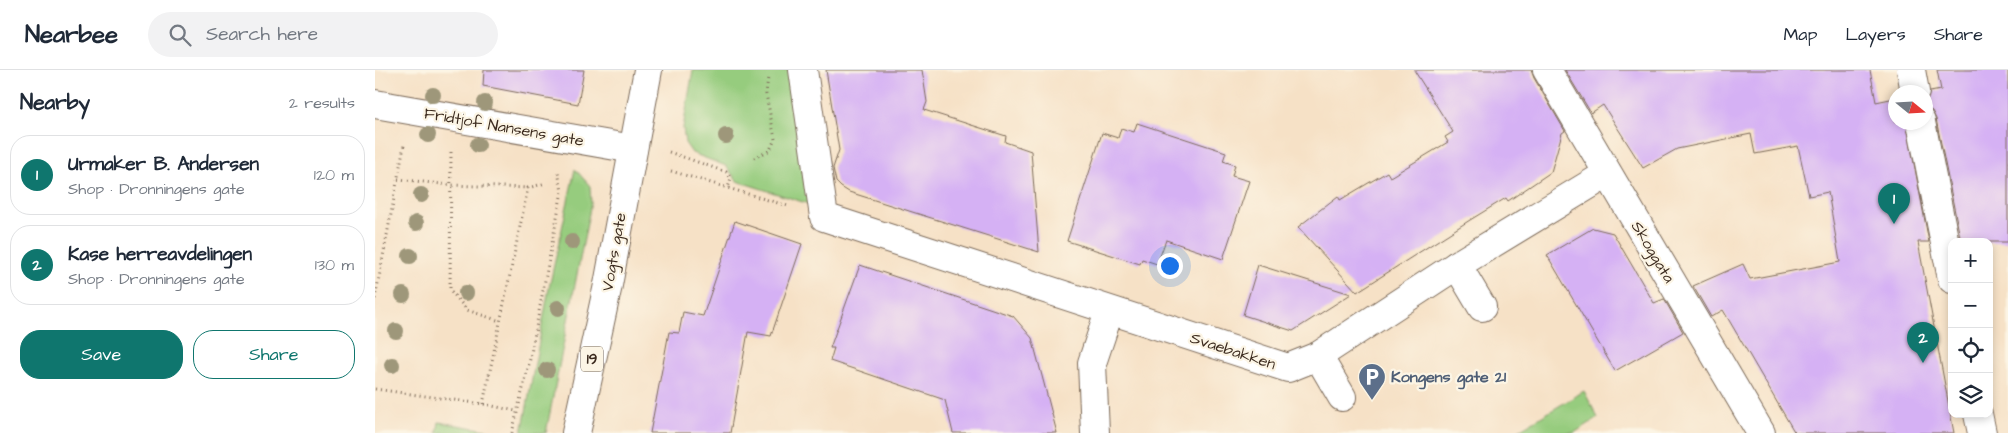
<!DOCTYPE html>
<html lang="en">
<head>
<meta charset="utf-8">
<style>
  body { margin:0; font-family:"Architects Daughter",sans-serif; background:#f2f2f3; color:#1f2937 }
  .controls { position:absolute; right:15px; bottom:15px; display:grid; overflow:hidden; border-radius:10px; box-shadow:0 2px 8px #0003 }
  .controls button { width:45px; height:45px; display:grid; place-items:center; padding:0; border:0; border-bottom:1px solid #e0e1e3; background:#fff; color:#1f2937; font:25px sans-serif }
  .compass { position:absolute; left:1513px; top:15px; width:45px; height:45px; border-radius:50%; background:#fff; box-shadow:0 2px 8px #0003; rotate:108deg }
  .you { position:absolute; left:794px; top:195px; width:18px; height:18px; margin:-12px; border:4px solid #fff; border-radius:50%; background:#1a73e8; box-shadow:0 0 0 8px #1a73e833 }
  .badge { display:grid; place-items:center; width:32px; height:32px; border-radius:50%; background:#0f766e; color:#fff; font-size:16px; font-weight:700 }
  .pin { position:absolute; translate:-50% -41px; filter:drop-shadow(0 1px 2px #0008) }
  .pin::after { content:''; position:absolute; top:26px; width:18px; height:15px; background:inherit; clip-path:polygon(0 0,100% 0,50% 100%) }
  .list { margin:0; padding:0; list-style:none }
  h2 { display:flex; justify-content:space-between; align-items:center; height:65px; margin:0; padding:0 20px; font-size:21px }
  h2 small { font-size:16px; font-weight:400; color:#747a83 }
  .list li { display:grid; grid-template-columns:32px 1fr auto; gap:15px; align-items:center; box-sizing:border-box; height:80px; margin:0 10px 10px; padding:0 10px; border:1px solid #e0e1e3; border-radius:20px }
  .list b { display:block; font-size:19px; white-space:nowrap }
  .list p { margin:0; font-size:16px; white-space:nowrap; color:#747a83 }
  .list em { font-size:16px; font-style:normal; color:#747a83 }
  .actions { display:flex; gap:10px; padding:15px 20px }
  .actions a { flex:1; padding:11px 0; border:1px solid #0f766e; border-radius:20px; text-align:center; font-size:18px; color:#0f766e }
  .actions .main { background:#0f766e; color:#fff }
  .icon { flex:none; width:28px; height:28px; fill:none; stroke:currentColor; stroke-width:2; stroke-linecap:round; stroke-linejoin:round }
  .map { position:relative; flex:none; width:1633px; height:363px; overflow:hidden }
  header { display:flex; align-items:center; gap:30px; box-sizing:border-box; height:70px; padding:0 25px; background:#fff; border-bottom:1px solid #e0e1e3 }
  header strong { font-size:24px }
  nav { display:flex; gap:28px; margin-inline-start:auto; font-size:18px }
  .search { width:350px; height:45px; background:#f2f2f3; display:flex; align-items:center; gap:12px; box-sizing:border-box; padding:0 18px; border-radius:28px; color:#747a83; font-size:19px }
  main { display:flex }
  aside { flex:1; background:#fff }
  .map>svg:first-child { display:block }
  .green { fill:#96cc7e; stroke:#687b4e }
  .building { fill:#d5b1f4 }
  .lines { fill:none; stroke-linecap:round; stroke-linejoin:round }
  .minor-casing { stroke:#7c6a59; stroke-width:30 }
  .highway-casing { stroke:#7c6a59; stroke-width:30 }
  .path { stroke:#7c6a59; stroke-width:3; stroke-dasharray:1 4; stroke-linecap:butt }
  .minor { stroke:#fff; stroke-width:28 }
  .highway { stroke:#fff; stroke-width:28 }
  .tree { fill:#9e977a }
  .labels { text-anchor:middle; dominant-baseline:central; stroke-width:4.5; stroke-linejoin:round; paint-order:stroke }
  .shield { fill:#fcf5e5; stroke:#75675a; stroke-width:1 }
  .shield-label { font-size:15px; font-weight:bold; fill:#3b2a1e }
  .street-label { font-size:16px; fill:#3b2a1e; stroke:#fcf5e5 }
  .service-label { font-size:16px; font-weight:bold; fill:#4e5e75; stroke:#fcf5e5; text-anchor:start }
</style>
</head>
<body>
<header>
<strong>Nearbee</strong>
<div class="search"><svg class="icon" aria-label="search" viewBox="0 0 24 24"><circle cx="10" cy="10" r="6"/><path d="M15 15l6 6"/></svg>Search here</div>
<nav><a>Map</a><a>Layers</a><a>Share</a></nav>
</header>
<main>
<aside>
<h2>Nearby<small>2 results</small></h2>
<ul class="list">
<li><span class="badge">1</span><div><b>Urmaker B. Andersen</b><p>Shop · Dronningens gate</p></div><em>120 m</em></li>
<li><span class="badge">2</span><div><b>Kase herreavdelingen</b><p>Shop · Dronningens gate</p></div><em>130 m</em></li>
</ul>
<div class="actions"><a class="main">Save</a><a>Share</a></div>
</aside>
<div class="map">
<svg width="1633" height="363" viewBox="0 0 1633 363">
  <rect width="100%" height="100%" fill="#fcf5e5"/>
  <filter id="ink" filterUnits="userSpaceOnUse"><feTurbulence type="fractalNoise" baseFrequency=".02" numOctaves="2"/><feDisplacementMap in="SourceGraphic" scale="10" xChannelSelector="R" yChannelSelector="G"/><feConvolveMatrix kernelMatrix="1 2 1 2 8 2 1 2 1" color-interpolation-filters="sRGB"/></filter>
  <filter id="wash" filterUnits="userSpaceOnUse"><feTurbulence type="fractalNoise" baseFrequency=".0096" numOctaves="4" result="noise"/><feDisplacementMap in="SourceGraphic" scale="20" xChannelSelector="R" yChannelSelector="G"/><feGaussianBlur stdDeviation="1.12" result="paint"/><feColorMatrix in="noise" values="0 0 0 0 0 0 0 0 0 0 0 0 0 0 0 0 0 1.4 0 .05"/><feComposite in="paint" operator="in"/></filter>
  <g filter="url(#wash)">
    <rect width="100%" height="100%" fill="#f6e1c6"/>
    <g class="green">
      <polygon points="318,0 415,0 430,114 440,122 437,135 362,111 351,96 317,83 310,73 308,58"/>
      <polygon points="200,99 215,116 216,133 171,363 147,363 174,218"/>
      <polygon points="1209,321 1223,348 1199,363 1139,363"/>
      <polygon points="64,352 130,363 62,363"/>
    </g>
    <g id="blocks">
      <g class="building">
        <polygon points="109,0 209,0 203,34 108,16"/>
        <polygon points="451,0 547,0 552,32 549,40 631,66 630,72 656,81 664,182 474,122 466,117 461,112 458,98 464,80"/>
        <polygon points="1039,0 1156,0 1159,8 1190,61 1187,63 1176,102 1133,131 1131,128 1095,150 982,222 923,157 963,126 965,130 1012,102 1015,107 1073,72 1070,67 1078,62"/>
        <polygon points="1190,0 1495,0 1501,32 1520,28 1520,52 1531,52 1554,172 1543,172 1579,363 1420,363 1348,240 1336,247 1318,216 1368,194 1375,209 1465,192 1453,122 1434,126 1423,76 1380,84 1376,64 1302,79 1268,98 1228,35 1216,43"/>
        <polygon points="1562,0 1633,0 1633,172 1586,172 1561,49 1557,41 1550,37 1555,22 1566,20"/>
        <polygon points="762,53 851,82 848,91 860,95 857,106 874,111 848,189 791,170 782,194 767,189 765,194 692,171 727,63 743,68 746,58 759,62"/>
        <polygon points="360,151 427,174 396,266 373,262 355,363 275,363 294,262 304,263 308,242 328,246"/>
        <polygon points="1218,158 1238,163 1279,233 1289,229 1308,262 1240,301 1172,185"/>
        <polygon points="485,195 638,246 657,268 682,363 578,363 570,330 455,291 459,278 455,278"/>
        <polygon points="883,195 976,224 918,261 868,245"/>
      </g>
    </g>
  </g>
  <g filter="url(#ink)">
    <use href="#blocks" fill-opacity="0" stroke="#7c6a59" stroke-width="1"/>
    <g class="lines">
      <defs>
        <g id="minor">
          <polyline points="428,0 449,147 913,298 943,286 1082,195 1232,104"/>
          <polyline points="1172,0 1386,363"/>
          <polyline points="1536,0 1540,22"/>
          <polyline points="0,34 258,79"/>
          <polyline points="1546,52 1577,209"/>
          <polyline points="1082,195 1107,237"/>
          <polyline points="943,286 967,327"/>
          <polyline points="1603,344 1607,363"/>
          <polyline points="720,363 717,293 734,242"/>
        </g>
        <polyline id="highway" points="201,363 233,215 273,0"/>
      </defs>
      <use href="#minor" class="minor-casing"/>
      <use href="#highway" class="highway-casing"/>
      <g class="path">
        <polyline points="76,82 75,220 92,240 125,251"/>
        <polyline points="294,82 351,102 356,108 353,118"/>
        <polyline points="379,88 395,80 400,69 391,24 393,7"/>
        <polyline points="296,101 413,136"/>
        <polyline points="23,109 75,115 153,118"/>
        <polyline points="0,229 29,75"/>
        <polyline points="0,319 108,334 141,341"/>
        <polyline points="108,334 153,118 171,113"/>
        <polyline points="137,363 154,294 187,121 183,102"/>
      </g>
      <use href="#minor" class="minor"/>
      <use href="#highway" class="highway"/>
    </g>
    <g class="tree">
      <circle cx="58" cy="25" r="8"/>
      <circle cx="110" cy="33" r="8"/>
      <circle cx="53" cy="65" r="8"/>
      <circle cx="351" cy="66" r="8"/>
      <circle cx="103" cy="75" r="8"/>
      <circle cx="46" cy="125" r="8"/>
      <circle cx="41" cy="153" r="8"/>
      <circle cx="197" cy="172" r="8"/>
      <circle cx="35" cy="186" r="8"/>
      <circle cx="91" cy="223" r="8"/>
      <circle cx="28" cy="225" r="8"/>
      <circle cx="183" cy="238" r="8"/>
      <circle cx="21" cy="261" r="8"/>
      <circle cx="17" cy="295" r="8"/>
      <circle cx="172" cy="300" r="8"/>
    </g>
  </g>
  <defs>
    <symbol id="parking-pin" viewBox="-11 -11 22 30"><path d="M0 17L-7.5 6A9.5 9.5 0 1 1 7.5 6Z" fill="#5c6f8a" stroke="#fcf5e5"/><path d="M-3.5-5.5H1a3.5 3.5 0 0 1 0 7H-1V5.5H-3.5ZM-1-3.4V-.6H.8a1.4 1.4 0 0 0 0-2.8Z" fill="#fff"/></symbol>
  </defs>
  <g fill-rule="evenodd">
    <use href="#parking-pin" x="981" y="291" width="32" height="43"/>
  </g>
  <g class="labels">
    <rect class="shield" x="206" y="276.5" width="22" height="25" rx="4"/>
    <g class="shield-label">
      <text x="217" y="289">19</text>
    </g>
    <g class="street-label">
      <text transform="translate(129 57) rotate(10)">Fridtjof Nansens gate</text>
      <text transform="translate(239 182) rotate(-80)">Vogts gate</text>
      <text transform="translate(1278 182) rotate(59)">Skoggata</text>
      <text transform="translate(858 281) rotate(18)">Svaebakken</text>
    </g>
    <g class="service-label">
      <text x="1016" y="307">Kongens gate 21</text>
    </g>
  </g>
</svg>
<div class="controls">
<button>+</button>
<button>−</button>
<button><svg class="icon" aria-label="locate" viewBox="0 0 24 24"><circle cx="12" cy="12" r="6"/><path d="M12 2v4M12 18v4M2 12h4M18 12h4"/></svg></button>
<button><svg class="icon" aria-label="layers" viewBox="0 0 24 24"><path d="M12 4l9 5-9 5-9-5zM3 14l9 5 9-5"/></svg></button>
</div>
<svg class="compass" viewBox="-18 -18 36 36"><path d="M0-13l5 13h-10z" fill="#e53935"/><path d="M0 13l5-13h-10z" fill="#747a83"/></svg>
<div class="you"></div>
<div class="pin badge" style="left:1519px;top:154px">1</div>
<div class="pin badge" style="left:1548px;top:293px">2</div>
</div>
</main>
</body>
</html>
